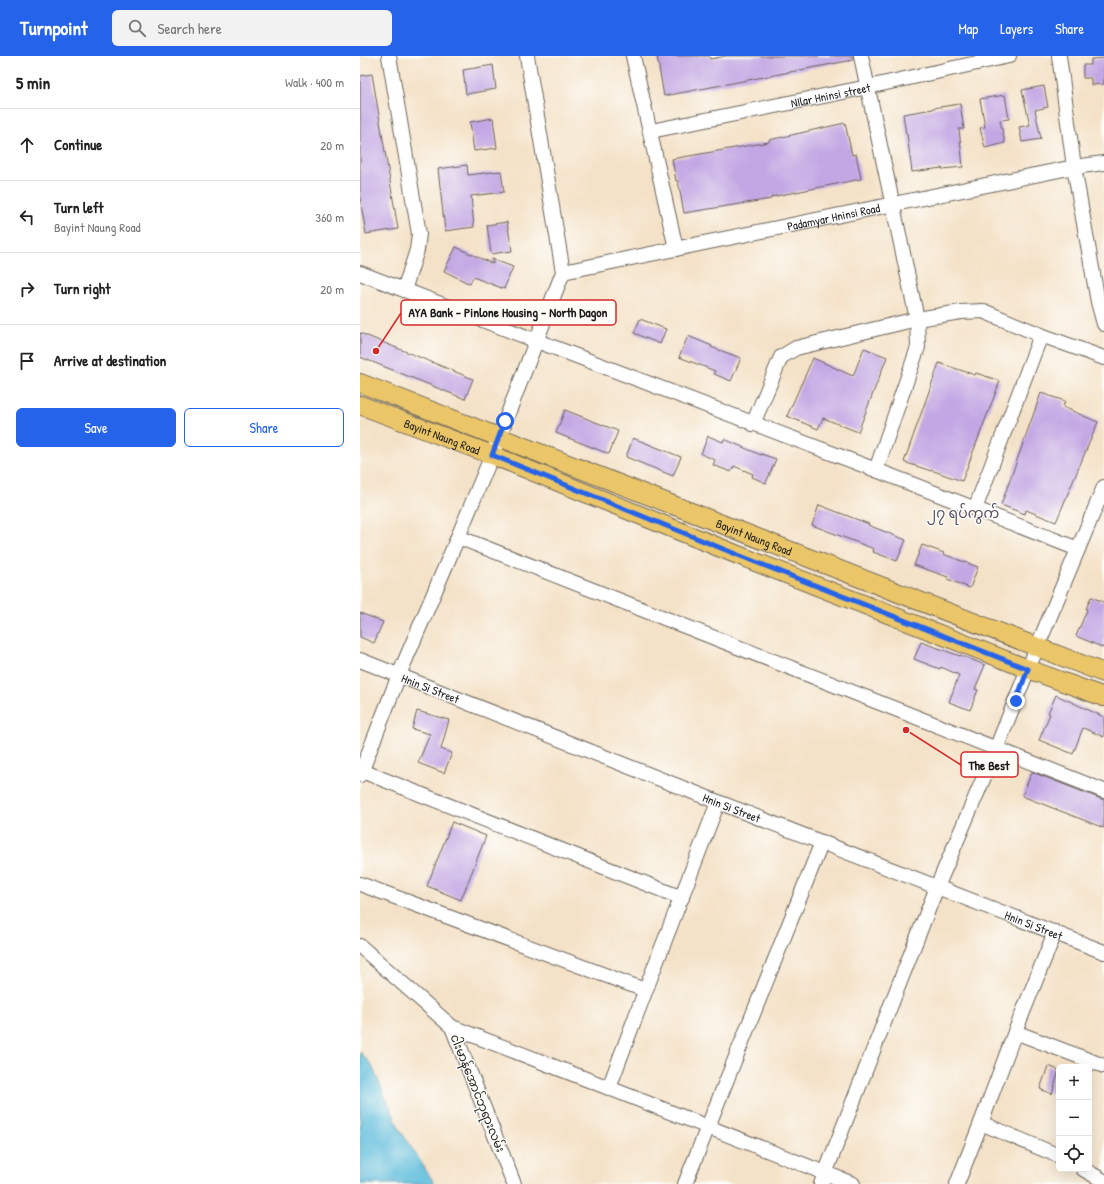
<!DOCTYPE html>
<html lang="en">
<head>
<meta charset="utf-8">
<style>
  body { margin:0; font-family:"Patrick Hand","Noto Sans Myanmar",sans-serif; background:#f2f2f2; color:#222 }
  .controls { position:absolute; right:12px; bottom:12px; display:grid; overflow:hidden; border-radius:6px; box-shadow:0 4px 16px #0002 }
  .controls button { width:36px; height:36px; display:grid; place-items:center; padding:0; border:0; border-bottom:1px solid #e0e0e0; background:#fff; color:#222; font:20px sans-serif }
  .stop { position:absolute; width:12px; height:12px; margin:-9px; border:3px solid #2563eb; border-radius:50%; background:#fff }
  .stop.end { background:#2563eb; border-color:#fff; box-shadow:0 1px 4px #0008 }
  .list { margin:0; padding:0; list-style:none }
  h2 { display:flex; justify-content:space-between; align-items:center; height:52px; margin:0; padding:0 16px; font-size:17px }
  h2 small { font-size:13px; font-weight:400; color:#767676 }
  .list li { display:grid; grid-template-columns:26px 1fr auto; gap:12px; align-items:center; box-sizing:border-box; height:72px; padding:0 16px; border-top:1px solid #e0e0e0 }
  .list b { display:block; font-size:15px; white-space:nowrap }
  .list p { margin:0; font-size:13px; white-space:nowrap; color:#767676 }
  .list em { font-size:13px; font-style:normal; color:#767676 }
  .actions { display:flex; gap:8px; padding:12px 16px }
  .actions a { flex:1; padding:9px 0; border:1px solid #2563eb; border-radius:6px; text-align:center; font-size:14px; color:#2563eb }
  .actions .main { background:#2563eb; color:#fff }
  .icon { flex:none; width:22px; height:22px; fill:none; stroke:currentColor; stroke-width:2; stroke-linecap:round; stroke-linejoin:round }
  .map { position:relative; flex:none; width:744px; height:1128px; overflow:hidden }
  header { display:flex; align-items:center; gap:24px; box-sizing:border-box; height:56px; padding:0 20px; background:#2563eb; color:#fff }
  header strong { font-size:19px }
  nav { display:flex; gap:22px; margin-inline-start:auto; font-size:14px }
  .search { width:280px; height:36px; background:#f2f2f2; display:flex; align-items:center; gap:10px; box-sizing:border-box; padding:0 14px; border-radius:6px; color:#767676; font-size:15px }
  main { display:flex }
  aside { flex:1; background:#fff }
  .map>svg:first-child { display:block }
  .water { fill:#5fbddd; stroke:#3e6c7c }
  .building { fill:#c3a7e4 }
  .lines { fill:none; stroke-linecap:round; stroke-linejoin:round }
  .minor-casing { stroke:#686158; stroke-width:16 }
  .major-casing { stroke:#686158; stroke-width:20 }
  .minor { stroke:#fff; stroke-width:14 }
  .major { stroke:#ebc669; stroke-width:18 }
  .route { stroke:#2563eb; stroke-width:5 }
  .labels { text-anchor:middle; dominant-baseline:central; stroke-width:3; stroke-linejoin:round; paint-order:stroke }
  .street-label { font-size:12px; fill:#1c1c1c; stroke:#fdfcf7 }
  .quarter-label { font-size:14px; fill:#564d62; stroke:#fdfcf7 }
  .leader { fill:none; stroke:#d62828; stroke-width:1.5 }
  .callout-dot { fill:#d62828; stroke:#fdfcf7; stroke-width:1.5 }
  .callout { fill:#fdfcf7; stroke:#d62828; stroke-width:1.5 }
  .callout-label { font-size:13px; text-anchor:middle; font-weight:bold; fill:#1c1c1c }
</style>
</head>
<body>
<header>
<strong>Turnpoint</strong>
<div class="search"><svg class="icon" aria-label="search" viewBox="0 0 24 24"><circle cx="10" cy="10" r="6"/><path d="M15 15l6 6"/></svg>Search here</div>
<nav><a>Map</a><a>Layers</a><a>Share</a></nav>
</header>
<main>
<aside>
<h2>5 min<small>Walk · 400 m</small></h2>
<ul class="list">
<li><svg class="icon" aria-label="ahead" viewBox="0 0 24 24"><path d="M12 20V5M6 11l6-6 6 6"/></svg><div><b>Continue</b></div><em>20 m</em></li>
<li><svg class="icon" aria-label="left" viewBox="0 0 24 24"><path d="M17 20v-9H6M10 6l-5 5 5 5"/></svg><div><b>Turn left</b><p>Bayint Naung Road</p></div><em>360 m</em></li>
<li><svg class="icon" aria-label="right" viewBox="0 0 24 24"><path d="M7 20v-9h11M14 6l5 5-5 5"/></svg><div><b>Turn right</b></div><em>20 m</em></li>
<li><svg class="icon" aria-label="arrive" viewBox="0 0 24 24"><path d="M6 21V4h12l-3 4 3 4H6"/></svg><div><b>Arrive at destination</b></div></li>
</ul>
<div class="actions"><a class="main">Save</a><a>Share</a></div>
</aside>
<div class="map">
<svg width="744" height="1128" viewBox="0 0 744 1128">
  <rect width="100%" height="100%" fill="#fdfcf7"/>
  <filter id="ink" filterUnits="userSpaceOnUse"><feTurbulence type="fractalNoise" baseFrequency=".025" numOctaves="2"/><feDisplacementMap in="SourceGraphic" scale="8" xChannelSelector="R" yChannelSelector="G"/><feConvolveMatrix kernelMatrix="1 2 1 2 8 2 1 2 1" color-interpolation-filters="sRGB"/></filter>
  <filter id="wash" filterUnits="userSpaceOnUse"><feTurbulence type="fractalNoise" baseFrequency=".012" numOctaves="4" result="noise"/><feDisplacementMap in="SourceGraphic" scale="16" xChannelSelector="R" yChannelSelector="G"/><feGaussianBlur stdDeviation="0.9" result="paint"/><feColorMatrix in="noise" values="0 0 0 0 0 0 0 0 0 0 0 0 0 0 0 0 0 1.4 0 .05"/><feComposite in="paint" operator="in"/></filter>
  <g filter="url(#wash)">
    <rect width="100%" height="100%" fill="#f4e2c8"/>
    <polygon class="water" points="0,996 11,1008 40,1074 75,1128 0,1128"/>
    <g id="blocks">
      <g class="building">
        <polygon points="297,0 349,0 350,3 366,0 493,0 493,4 304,40"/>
        <polygon points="744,2 744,28 731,29 731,22 723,22 723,9 731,9 731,3"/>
        <polygon points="133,9 136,33 106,38 103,14"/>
        <polygon points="12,18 38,173 6,178 0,142 0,20"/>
        <polygon points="684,30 688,51 675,54 681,83 662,86 659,71 670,69 662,34"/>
        <polygon points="645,39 649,63 640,64 645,87 625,92 620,72 625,71 620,43"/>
        <polygon points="600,48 604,73 599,73 603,111 582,113 582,112 552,116 547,78 546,78 543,58 573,53 573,52"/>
        <polygon points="133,62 137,92 114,95 110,66"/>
        <polygon points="485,67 492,99 496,98 501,123 411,141 411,143 324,157 318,125 316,125 312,103 409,86 409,84"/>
        <polygon points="107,109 108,119 141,115 144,136 111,140 114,171 85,175 78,113"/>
        <polygon points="147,166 152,195 131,198 127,169"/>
        <polygon points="96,191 133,208 132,203 153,211 144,233 113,221 110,228 84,215"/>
        <polygon points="280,263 306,273 300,288 274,277"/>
        <polygon points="0,277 113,323 105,343 0,301"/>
        <polygon points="328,280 352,290 351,291 381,302 371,325 354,318 355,315 319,301"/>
        <polygon points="504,292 527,301 498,376 463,362 458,373 427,360 453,302 493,320"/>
        <polygon points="579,307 615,319 616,317 640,325 602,425 571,414 571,415 544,406"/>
        <polygon points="681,337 705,345 703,351 738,366 696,466 666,454 665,458 641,449"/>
        <polygon points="205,354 258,375 249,398 196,377"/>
        <polygon points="348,380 363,386 364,383 401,399 401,398 416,403 406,427 392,421 393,418 374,410 371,416 353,409 355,404 341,398"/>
        <polygon points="273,382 321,401 313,420 266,401"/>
        <polygon points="459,449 509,468 508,469 546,484 537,505 513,496 514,493 452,469"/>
        <polygon points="562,489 584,497 583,498 618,511 610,532 587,523 588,521 554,509"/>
        <polygon points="731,541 744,546 744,592 716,580 727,554 726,553"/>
        <polygon points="0,557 23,566 14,587 0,581"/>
        <polygon points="561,586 600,600 600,599 625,609 615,633 618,634 610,654 589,646 599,619 581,611 580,613 554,603"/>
        <polygon points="696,639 744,661 744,681 723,672 713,698 679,684 690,658 688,657"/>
        <polygon points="57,655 89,664 81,693 92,697 84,717 58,707 70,678 52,673"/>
        <polygon points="672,716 744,744 744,772 662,740"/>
        <polygon points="92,766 126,780 101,844 67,830"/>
        <polygon points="688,1010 699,1014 692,1038 680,1033"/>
      </g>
    </g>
  </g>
  <g filter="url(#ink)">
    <use href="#blocks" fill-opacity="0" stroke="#686158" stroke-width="1"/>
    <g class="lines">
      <defs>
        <g id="minor">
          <polyline points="29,0 59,178 57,194 44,234"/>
          <polyline points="273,0 316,193"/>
          <polyline points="501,0 557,263 558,291 516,414"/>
          <polyline points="699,0 714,111 738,246 744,268"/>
          <path id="s1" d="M291 75 508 31 649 0"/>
          <path id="s2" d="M203 216 714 111 744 107"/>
          <polyline points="0,217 177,285 516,414 718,493"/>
          <polyline points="393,368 421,301 436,292 557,263 601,256 623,255 681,279 744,302"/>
          <polyline points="615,453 681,279"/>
          <polyline points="98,481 744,735"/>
          <path id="s3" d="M0 604 358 746 744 896"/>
          <polyline points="2,715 322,842"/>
          <polyline points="0,719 39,619 98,481 132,399 203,216 167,0"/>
          <polyline points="0,828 285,934"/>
          <polyline points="0,890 92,971 154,1128"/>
          <polyline points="92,971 249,1032 493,1128"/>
          <polyline points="655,976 744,1010"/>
          <path d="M249 1032C284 936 322 841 358 746"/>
          <polyline points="621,1067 699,1100"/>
          <polyline points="723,1113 744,1125"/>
          <polyline points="325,1128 462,786"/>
          <polyline points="461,1128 577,831 636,693 668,613 744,431"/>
          <polyline points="597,1128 621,1067 655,976 695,876"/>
        </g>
        <g id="major">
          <path id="s4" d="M0 327 744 617"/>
          <path id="s5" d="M0 349 132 399 383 501 668 613 744 641"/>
        </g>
      </defs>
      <use href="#minor" class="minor-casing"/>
      <use href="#major" class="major-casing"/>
      <use href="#minor" class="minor"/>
      <use href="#major" class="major"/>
    </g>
  </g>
  <g class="lines" filter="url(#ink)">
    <polyline class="route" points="145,365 132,399 383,501 668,613 656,645"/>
  </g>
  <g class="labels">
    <g class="street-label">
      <text stroke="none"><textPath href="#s1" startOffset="183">NIlar Hninsi street</textPath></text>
      <text stroke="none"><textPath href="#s2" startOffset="276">Padamyar Hninsi Road</textPath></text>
      <text stroke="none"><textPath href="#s5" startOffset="88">Bayint Naung Road</textPath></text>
      <text stroke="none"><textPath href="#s4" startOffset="423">Bayint Naung Road</textPath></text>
      <text stroke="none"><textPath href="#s3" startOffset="76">Hnin Si Street</textPath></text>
      <text stroke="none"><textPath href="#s3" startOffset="400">Hnin Si Street</textPath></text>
      <text stroke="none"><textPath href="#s3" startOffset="724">Hnin Si Street</textPath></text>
      <text transform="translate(118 1037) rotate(68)">ငါးမာန်အောင်ဘုရားလမ်း</text>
    </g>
    <g class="quarter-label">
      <text x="603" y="456">၂၇ ရပ်ကွက်</text>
    </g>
  </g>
  <path class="leader" d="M16 295L41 257M546 674L601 709"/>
  <g class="callout-dot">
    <circle cx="16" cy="295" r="4"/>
    <circle cx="546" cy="674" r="4"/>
  </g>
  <g class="callout">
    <rect x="41" y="244" width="215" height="25" rx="4"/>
    <rect x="601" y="696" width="57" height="25" rx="4"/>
  </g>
  <g class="callout-label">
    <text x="148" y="261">AYA Bank - Pinlone Housing - North Dagon</text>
    <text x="629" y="714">The Best</text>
  </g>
</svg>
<div class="controls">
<button>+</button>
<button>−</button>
<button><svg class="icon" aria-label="locate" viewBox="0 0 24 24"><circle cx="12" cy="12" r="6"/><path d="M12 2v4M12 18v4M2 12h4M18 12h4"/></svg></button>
</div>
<div class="stop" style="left:145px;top:365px"></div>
<div class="stop end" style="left:656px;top:645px"></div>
</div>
</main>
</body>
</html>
